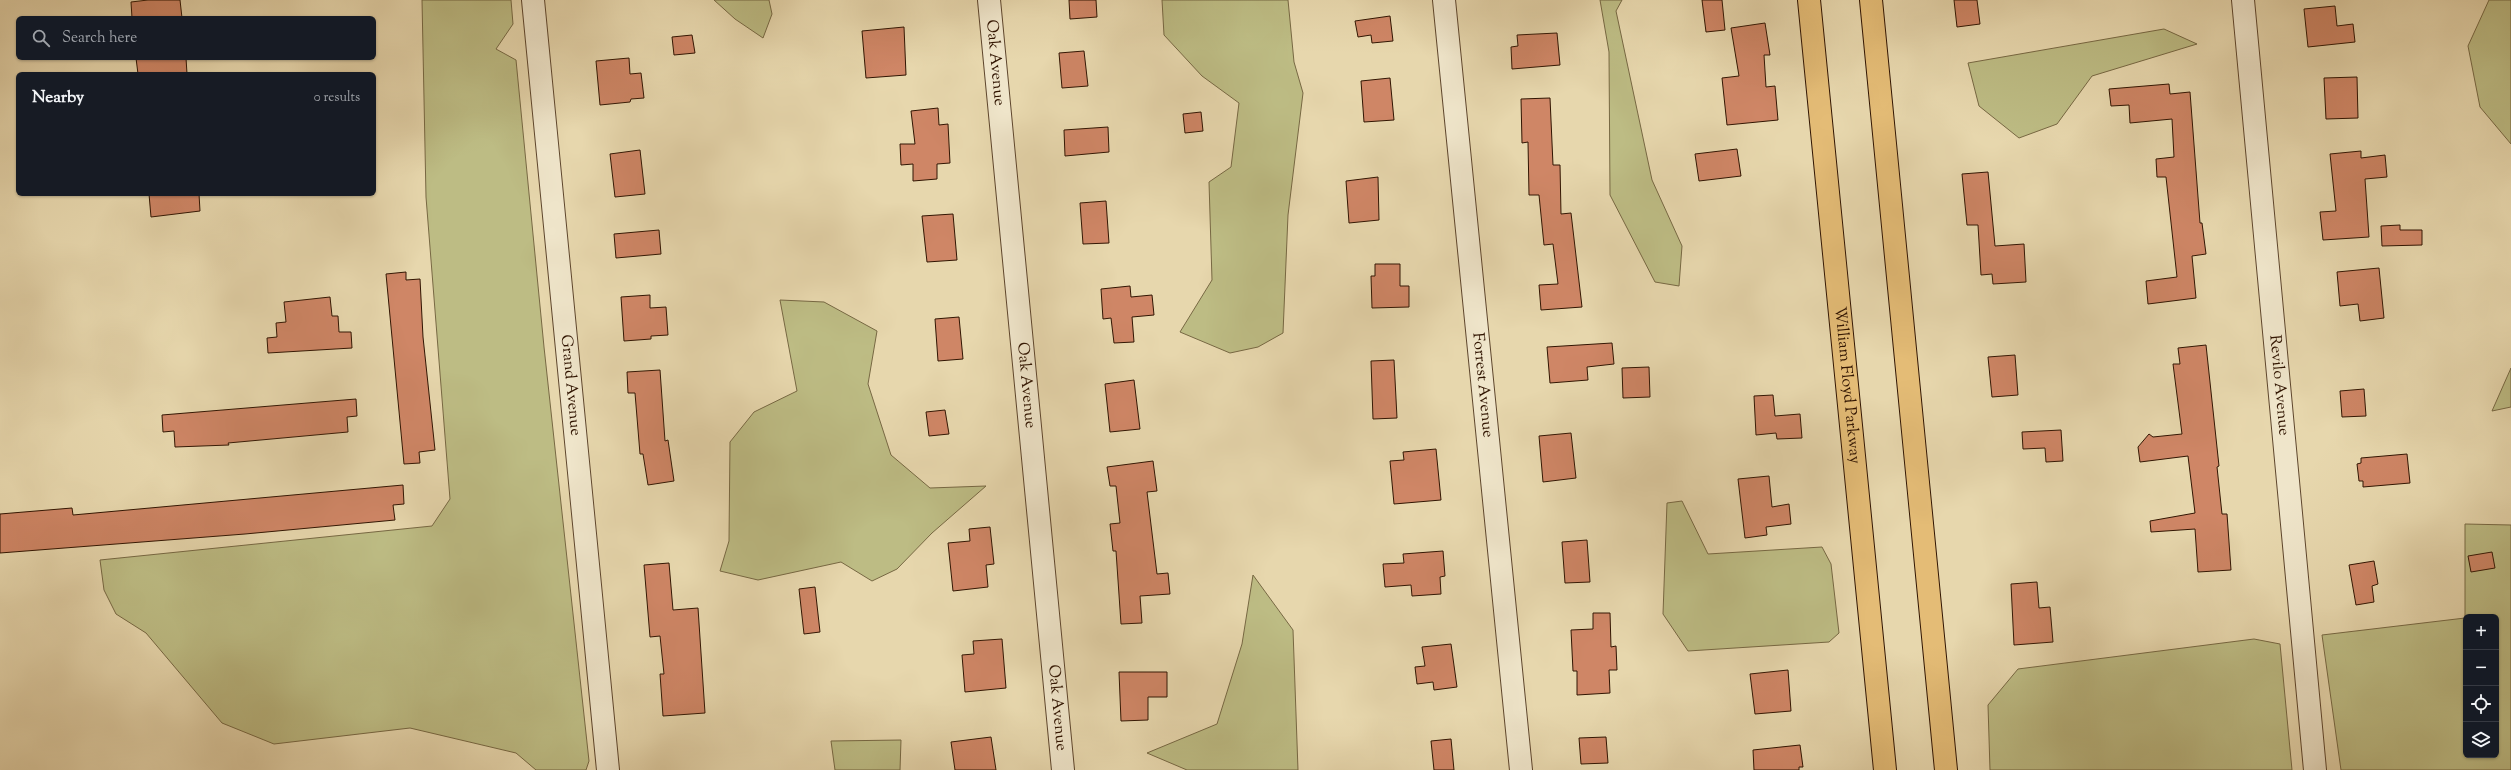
<!DOCTYPE html>
<html lang="en">
<head>
<meta charset="utf-8">
<style>
  body { margin:0; font-family:"Sorts Mill Goudy",serif; background:#242831; color:#f1f3f6 }
  .controls { position:absolute; right:12px; bottom:12px; display:grid; overflow:hidden; border-radius:6px; box-shadow:0 1px 3px #0004 }
  .controls button { width:36px; height:36px; display:grid; place-items:center; padding:0; border:0; border-bottom:1px solid #363941; background:#171b24; color:#f1f3f6; font:20px sans-serif }
  .list { margin:0; padding:0; list-style:none }
  h2 { display:flex; justify-content:space-between; align-items:center; height:52px; margin:0; padding:0 16px; font-size:17px }
  h2 small { font-size:13px; font-weight:400; color:#9ea1a6 }
  .icon { flex:none; width:22px; height:22px; fill:none; stroke:currentColor; stroke-width:2; stroke-linecap:round; stroke-linejoin:round }
  .map { position:relative; flex:none; width:2511px; height:770px; overflow:hidden }
  .search { position:absolute; background:#171b24; box-shadow:0 1px 3px #0004; left:16px; top:16px; width:360px; height:44px; display:flex; align-items:center; gap:10px; box-sizing:border-box; padding:0 14px; border-radius:6px; color:#9ea1a6; font-size:15px }
  .panel { position:absolute; background:#171b24; box-shadow:0 1px 3px #0004; left:16px; top:72px; width:360px; height:124px; border-radius:6px }
  .map>svg:first-child { display:block }
  .green { fill:#bdbc84; stroke:#776843; fill-rule:evenodd }
  .building { fill:#cf8666; stroke:#311502 }
  .lines { fill:none; stroke-linecap:round; stroke-linejoin:round }
  .minor-casing { stroke:#5e462d; stroke-width:24 }
  .trunk-casing { stroke:#311502; stroke-width:24 }
  .minor { stroke:#efe5ca; stroke-width:22 }
  .trunk { stroke:#e4bc76; stroke-width:22 }
  .labels { text-anchor:middle; dominant-baseline:central; stroke-width:3.5; stroke-linejoin:round; paint-order:stroke }
  .street-label { font-size:16px; fill:#311502; stroke:#efe5ca }
</style>
</head>
<body>
<div class="map">
<svg width="2511" height="770" viewBox="0 0 2511 770">
  <rect width="100%" height="100%" fill="#e7d7ad"/>
  <filter id="stains"><feTurbulence type="fractalNoise" baseFrequency=".005" numOctaves="4"/><feColorMatrix values="0 0 0 0 .2 0 0 0 0 .09 0 0 0 0 .02 0 0 0 .5 -.17"/></filter>
  <radialGradient id="worn" r=".72"><stop offset=".6" stop-color="#630" stop-opacity="0"/><stop offset="1" stop-color="#630" stop-opacity=".3"/></radialGradient>
  <g class="green">
    <polygon points="422,0 511,0 513,24 496,49 516,60 544,347 589,761 586,770 536,770 516,753 410,728 274,744 222,723 146,633 116,614 104,590 100,560 432,526 450,499 426,197"/>
    <polygon points="714,0 769,0 772,14 763,38 735,19"/>
    <polygon points="1162,0 1288,0 1294,62 1303,93 1288,215 1283,333 1258,347 1230,353 1180,332 1212,280 1209,182 1231,167 1239,103 1202,76 1164,35"/>
    <polygon points="1600,0 1622,0 1616,11 1652,180 1682,246 1679,286 1655,282 1610,195 1609,52"/>
    <polygon points="2489,0 2511,0 2511,144 2480,107 2468,46"/>
    <polygon points="2164,29 2197,44 2092,76 2057,124 2019,138 1979,106 1968,63"/>
    <polygon points="780,300 824,302 877,331 868,384 891,455 930,488 986,486 932,533 897,569 872,581 841,562 758,580 720,571 729,541 730,442 754,412 797,391"/>
    <polygon points="2511,368 2511,407 2492,411"/>
    <polygon points="1682,501 1708,554 1822,547 1831,564 1839,633 1829,642 1688,651 1663,614 1667,503"/>
    <path d="M2465 524 2511 525V770H2341L2322 635 2465 618ZM2466 617H2496V755H2466Z"/>
    <polygon points="1253,575 1293,630 1298,770 1187,770 1147,753 1217,724 1242,644"/>
    <polygon points="2254,639 2280,644 2292,770 1990,770 1988,705 2018,669"/>
    <polygon points="901,740 900,770 835,770 831,741"/>
  </g>
  <g class="building">
    <polygon points="148,0 180,0 182,18 132,18 131,2"/>
    <polygon points="1069,0 1096,0 1097,17 1070,19"/>
    <polygon points="1702,0 1722,0 1725,30 1706,32"/>
    <polygon points="1954,0 1977,0 1980,24 1957,27"/>
    <polygon points="2335,6 2337,26 2353,24 2355,42 2308,47 2304,9"/>
    <polygon points="1390,16 1393,41 1372,43 1371,35 1358,37 1355,21"/>
    <polygon points="1765,23 1770,55 1764,55 1766,87 1775,86 1778,120 1727,125 1722,78 1739,76 1731,28"/>
    <polygon points="904,27 906,75 866,78 862,31"/>
    <polygon points="1557,33 1560,65 1512,69 1511,47 1518,46 1517,35"/>
    <polygon points="692,35 695,53 674,55 672,37"/>
    <polygon points="1084,51 1088,86 1062,88 1059,53"/>
    <polygon points="136,58 186,58 187,74 138,74"/>
    <polygon points="629,58 630,74 641,73 644,98 631,99 630,102 600,105 596,61"/>
    <polygon points="2357,77 2358,118 2326,119 2324,78"/>
    <polygon points="1390,78 1394,120 1364,122 1361,81"/>
    <polygon points="2169,84 2170,94 2190,92 2200,223 2202,223 2206,254 2192,256 2196,298 2148,304 2146,281 2177,277 2166,177 2157,177 2156,159 2174,157 2172,119 2130,123 2129,105 2111,106 2109,89"/>
    <polygon points="1550,98 1553,165 1560,165 1561,214 1571,213 1582,307 1541,310 1539,285 1558,284 1553,244 1544,245 1539,195 1529,195 1528,142 1522,143 1521,99"/>
    <polygon points="938,108 939,125 948,124 950,163 937,164 937,179 913,181 913,164 901,165 900,144 915,144 911,111"/>
    <polygon points="1201,112 1203,131 1185,133 1183,114"/>
    <polygon points="1108,127 1109,152 1065,156 1064,130"/>
    <polygon points="1737,149 1741,176 1699,181 1695,154"/>
    <polygon points="640,150 645,194 615,197 610,154"/>
    <polygon points="2361,151 2361,158 2385,155 2387,177 2365,179 2369,237 2323,240 2320,212 2336,211 2330,154"/>
    <polygon points="1988,172 1995,246 2024,244 2026,282 1993,284 1992,274 1981,275 1978,225 1967,225 1962,174"/>
    <polygon points="1378,177 1379,220 1349,223 1346,181"/>
    <polygon points="149,194 199,194 200,211 151,217"/>
    <polygon points="1106,201 1109,243 1083,244 1080,203"/>
    <polygon points="953,214 957,260 927,262 922,216"/>
    <polygon points="2400,225 2400,230 2422,230 2422,245 2382,246 2381,226"/>
    <polygon points="659,230 661,254 616,258 614,234"/>
    <polygon points="1375,264 1400,264 1400,286 1409,286 1409,307 1372,308 1371,276 1375,276"/>
    <polygon points="2379,268 2384,318 2360,321 2358,304 2340,306 2337,272"/>
    <polygon points="406,272 406,280 420,279 423,337 435,450 419,452 420,463 404,464 386,274"/>
    <polygon points="1130,286 1131,297 1152,295 1154,315 1132,317 1134,342 1114,343 1111,318 1103,319 1101,289"/>
    <polygon points="650,295 650,308 666,307 668,335 651,336 651,339 624,341 621,297"/>
    <polygon points="330,297 332,316 338,316 339,332 351,332 352,348 268,353 267,338 277,337 276,323 286,322 284,302"/>
    <polygon points="959,317 963,359 938,361 935,319"/>
    <polygon points="1612,343 1614,364 1587,367 1588,380 1550,383 1547,347"/>
    <polygon points="2206,345 2219,466 2217,467 2222,514 2227,514 2231,570 2198,572 2195,529 2151,532 2150,521 2195,513 2188,456 2140,462 2138,447 2149,434 2153,437 2182,434 2173,364 2180,364 2178,348"/>
    <polygon points="2015,355 2018,395 1992,397 1988,357"/>
    <polygon points="1394,360 1397,418 1373,419 1371,361"/>
    <polygon points="1649,367 1650,397 1623,398 1622,368"/>
    <polygon points="660,370 665,441 668,440 674,481 648,485 643,454 640,454 635,393 628,393 627,372"/>
    <polygon points="1134,380 1140,429 1110,432 1105,384"/>
    <polygon points="2364,389 2366,416 2342,417 2340,391"/>
    <polygon points="1773,395 1775,416 1800,414 1802,438 1777,439 1776,433 1756,435 1754,396"/>
    <polygon points="356,399 357,416 347,417 348,432 228,443 229,445 175,447 174,431 163,432 162,415"/>
    <polygon points="945,410 949,434 929,436 926,412"/>
    <polygon points="2061,430 2063,461 2046,462 2045,448 2023,449 2022,432"/>
    <polygon points="1571,433 1576,478 1543,482 1539,436"/>
    <polygon points="1436,449 1441,500 1394,504 1390,461 1404,460 1403,452"/>
    <polygon points="2407,454 2410,483 2363,487 2363,481 2359,481 2357,464 2361,463 2361,458"/>
    <polygon points="1153,461 1157,491 1147,492 1157,574 1168,573 1170,594 1140,596 1142,623 1121,624 1116,551 1113,551 1110,524 1120,523 1116,486 1110,486 1107,467"/>
    <polygon points="1769,476 1772,507 1789,504 1791,524 1766,527 1767,535 1745,538 1738,479"/>
    <polygon points="403,485 404,504 393,505 395,520 245,534 0,553 0,514 72,508 73,515"/>
    <polygon points="990,527 994,564 986,565 988,587 953,591 948,543 970,541 969,529"/>
    <polygon points="1587,540 1590,582 1565,583 1562,542"/>
    <polygon points="1443,551 1445,576 1440,577 1441,594 1412,596 1411,585 1385,587 1383,564 1404,563 1403,554"/>
    <polygon points="2492,552 2495,568 2471,572 2468,556"/>
    <polygon points="2374,561 2378,584 2372,586 2374,602 2356,605 2349,565"/>
    <polygon points="669,563 673,610 698,608 705,713 663,716 660,674 664,674 660,636 650,637 644,565"/>
    <polygon points="2037,582 2039,608 2050,607 2053,642 2014,645 2011,584"/>
    <polygon points="815,587 820,632 804,634 799,589"/>
    <polygon points="1593,613 1610,613 1611,647 1616,646 1617,670 1609,670 1610,693 1577,695 1577,671 1573,671 1571,630 1593,629"/>
    <polygon points="1002,639 1006,688 965,692 962,655 974,654 973,641"/>
    <polygon points="1451,644 1457,687 1434,690 1433,682 1417,684 1415,667 1425,666 1422,647"/>
    <polygon points="1788,670 1791,711 1755,714 1750,674"/>
    <polygon points="1119,672 1167,672 1167,697 1148,697 1148,720 1121,721"/>
    <polygon points="991,737 996,770 955,770 951,742"/>
    <polygon points="1606,737 1608,763 1581,764 1579,738"/>
    <polygon points="1451,739 1454,770 1434,770 1431,741"/>
    <polygon points="1800,745 1803,767 1799,767 1799,770 1754,770 1753,750"/>
  </g>
  <g class="lines">
    <defs>
      <g id="minor">
        <path id="s1" d="M533 0 608 770"/>
        <path id="s2" d="M989 0 1063 770"/>
        <path id="s3" d="M1444 0 1521 770"/>
        <path id="s4" d="M2243 0 2315 770"/>
      </g>
      <g id="trunk">
        <path id="s5" d="M1809 0 1885 770"/>
        <polyline points="1871,0 1946,770"/>
      </g>
    </defs>
    <use href="#minor" class="minor-casing"/>
    <use href="#trunk" class="trunk-casing"/>
    <use href="#minor" class="minor"/>
    <use href="#trunk" class="trunk"/>
  </g>
  <g class="labels">
    <g class="street-label">
      <text stroke="none"><textPath href="#s2" startOffset="63">Oak Avenue</textPath></text>
      <text stroke="none"><textPath href="#s1" startOffset="387">Grand Avenue</textPath></text>
      <text stroke="none"><textPath href="#s2" startOffset="387">Oak Avenue</textPath></text>
      <text stroke="none"><textPath href="#s3" startOffset="387">Forrest Avenue</textPath></text>
      <text stroke="none"><textPath href="#s5" startOffset="387">William Floyd Parkway</textPath></text>
      <text stroke="none"><textPath href="#s4" startOffset="387">Revilo Avenue</textPath></text>
      <text stroke="none"><textPath href="#s2" startOffset="711">Oak Avenue</textPath></text>
    </g>
  </g>
  <rect width="100%" height="100%" filter="url(#stains)"/>
  <rect width="100%" height="100%" fill="url(#worn)"/>
</svg>
<div class="controls">
<button>+</button>
<button>−</button>
<button><svg class="icon" aria-label="locate" viewBox="0 0 24 24"><circle cx="12" cy="12" r="6"/><path d="M12 2v4M12 18v4M2 12h4M18 12h4"/></svg></button>
<button><svg class="icon" aria-label="layers" viewBox="0 0 24 24"><path d="M12 4l9 5-9 5-9-5zM3 14l9 5 9-5"/></svg></button>
</div>
<div class="search"><svg class="icon" aria-label="search" viewBox="0 0 24 24"><circle cx="10" cy="10" r="6"/><path d="M15 15l6 6"/></svg>Search here</div>
<section class="panel">
<h2>Nearby<small>0 results</small></h2>
<ul class="list">
</ul>
</section>
</div>
</body>
</html>
